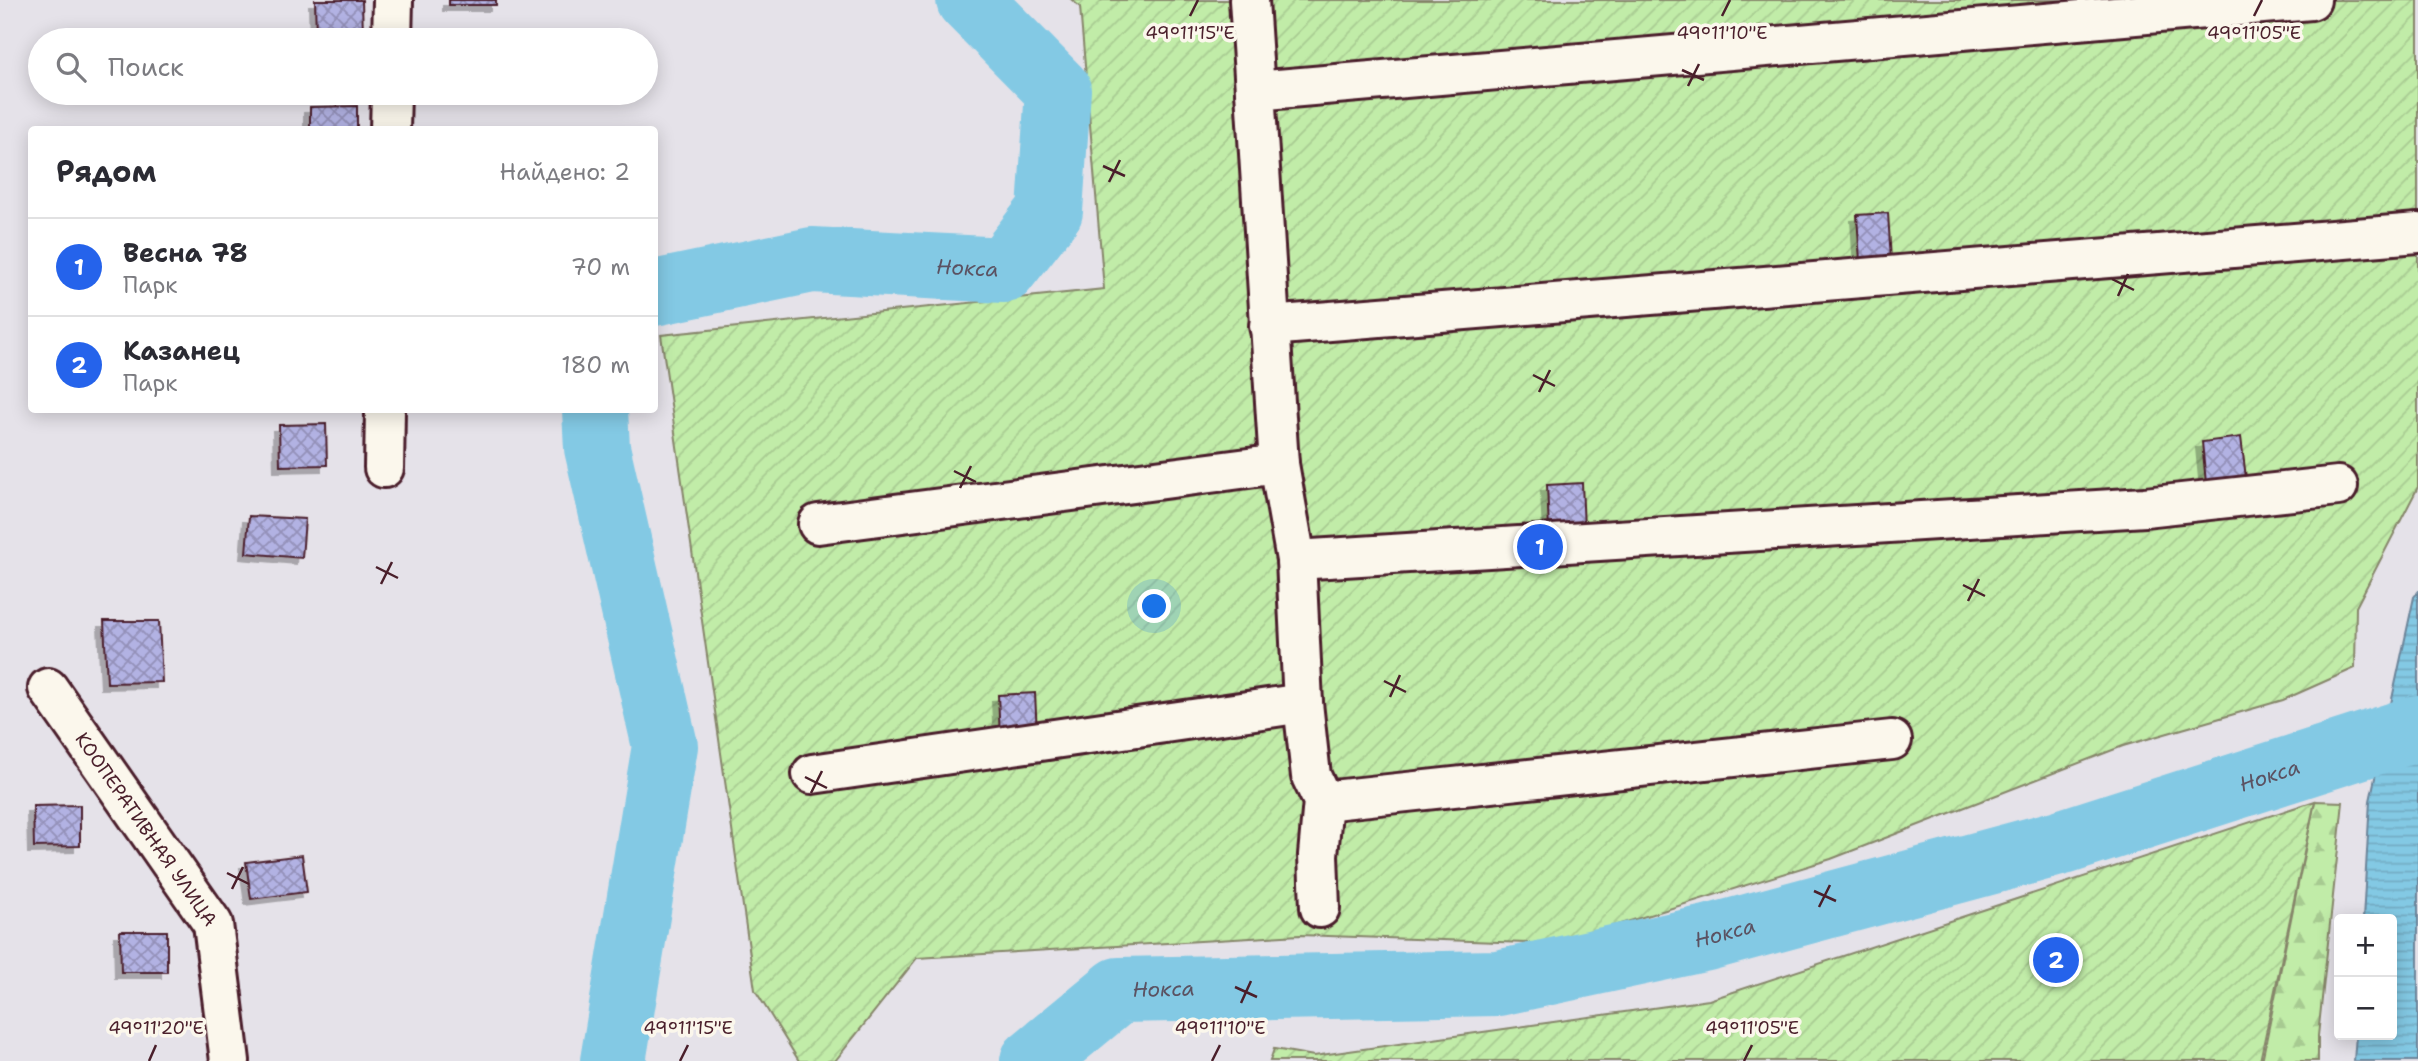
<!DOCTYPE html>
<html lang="ru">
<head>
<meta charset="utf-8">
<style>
  body { margin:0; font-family:"Shantell Sans",sans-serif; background:#f2f2f3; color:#2b2b33 }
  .controls { position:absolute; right:21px; bottom:21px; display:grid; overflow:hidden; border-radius:7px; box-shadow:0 4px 18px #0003 }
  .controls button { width:63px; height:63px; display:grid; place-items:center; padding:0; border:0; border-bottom:2px solid #e1e1e2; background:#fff; color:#2b2b33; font:35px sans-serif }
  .you { position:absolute; left:1155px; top:607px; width:24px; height:24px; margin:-18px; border:5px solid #fff; border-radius:50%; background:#1a73e8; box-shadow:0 0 0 10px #1a73e833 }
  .badge { display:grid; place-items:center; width:46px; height:46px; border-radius:50%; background:#2563eb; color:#fff; font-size:23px; font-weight:700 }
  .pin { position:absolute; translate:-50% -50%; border:4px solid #fff; box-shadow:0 2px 7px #0006 }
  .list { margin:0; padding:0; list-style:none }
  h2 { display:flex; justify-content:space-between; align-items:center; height:91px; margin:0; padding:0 28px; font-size:30px }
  h2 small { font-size:23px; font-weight:400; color:#7c7c81 }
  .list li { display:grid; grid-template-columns:46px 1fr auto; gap:21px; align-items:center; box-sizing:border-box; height:98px; padding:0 28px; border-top:2px solid #e1e1e2 }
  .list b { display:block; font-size:26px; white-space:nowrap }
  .list p { margin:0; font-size:23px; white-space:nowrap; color:#7c7c81 }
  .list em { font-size:23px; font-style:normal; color:#7c7c81 }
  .icon { flex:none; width:38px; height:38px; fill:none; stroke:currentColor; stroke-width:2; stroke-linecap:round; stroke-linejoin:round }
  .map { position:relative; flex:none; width:2418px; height:1061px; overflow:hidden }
  .search { position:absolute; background:#fff; box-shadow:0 4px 18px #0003; left:28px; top:28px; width:630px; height:77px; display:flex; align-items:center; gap:18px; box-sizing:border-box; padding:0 24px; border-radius:38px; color:#7c7c81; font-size:26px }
  .panel { position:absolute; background:#fff; box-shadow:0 4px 18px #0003; left:28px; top:126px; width:630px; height:287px; border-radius:7px }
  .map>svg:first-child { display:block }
  .forest { fill:url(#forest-firs); stroke:#86866a; stroke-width:2 }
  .garden { fill:url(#garden-furrows); stroke:#86866a; stroke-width:2 }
  .water { fill:url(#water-rules); stroke:#6c859a; stroke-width:2 }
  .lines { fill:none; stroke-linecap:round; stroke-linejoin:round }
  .river { stroke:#83c9e4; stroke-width:66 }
  .building { fill:url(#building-cross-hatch); stroke:#4a1f2b; stroke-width:2; filter:url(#shadow) }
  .minor-casing { stroke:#4a1f2b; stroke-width:44 }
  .minor { stroke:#fbf7ec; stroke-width:38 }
  .ticks { fill:none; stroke:#4a1f2b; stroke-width:2.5 }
  .labels { text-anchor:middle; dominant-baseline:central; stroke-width:7; stroke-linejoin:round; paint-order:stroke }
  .street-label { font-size:19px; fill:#4a1f2b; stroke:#fbf7ec }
  .water-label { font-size:21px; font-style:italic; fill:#5b5262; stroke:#fbf7ec }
  .ticks-label { font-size:18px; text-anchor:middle; fill:#4a1f2b; stroke:#fbf7ec; stroke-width:7; stroke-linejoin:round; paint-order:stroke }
</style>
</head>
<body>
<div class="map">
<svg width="2418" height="1061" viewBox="0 0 2418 1061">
  <defs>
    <pattern id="forest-firs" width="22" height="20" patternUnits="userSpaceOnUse" patternTransform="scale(1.75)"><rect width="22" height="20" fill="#c1eca8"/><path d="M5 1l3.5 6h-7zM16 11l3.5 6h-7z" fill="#a7ca91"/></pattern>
    <pattern id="garden-furrows" width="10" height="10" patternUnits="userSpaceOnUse" patternTransform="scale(1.75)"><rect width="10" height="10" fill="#c1eca8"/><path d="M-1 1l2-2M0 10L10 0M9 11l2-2" fill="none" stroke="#a7ca91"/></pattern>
    <pattern id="water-rules" width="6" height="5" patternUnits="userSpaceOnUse" patternTransform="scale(1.75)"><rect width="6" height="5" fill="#83c9e4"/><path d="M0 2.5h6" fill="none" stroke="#73acc4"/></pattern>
    <pattern id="building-cross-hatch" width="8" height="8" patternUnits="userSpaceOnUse" patternTransform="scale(1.75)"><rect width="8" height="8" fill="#b2b2e3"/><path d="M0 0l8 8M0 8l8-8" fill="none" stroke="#9390b8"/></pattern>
    <filter id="shadow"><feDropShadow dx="-6" dy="6" stdDeviation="0" flood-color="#0004"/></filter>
  </defs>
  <rect width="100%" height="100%" fill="#e5e2e9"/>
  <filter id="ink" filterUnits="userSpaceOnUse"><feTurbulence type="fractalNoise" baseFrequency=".0143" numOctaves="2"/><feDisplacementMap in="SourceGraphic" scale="14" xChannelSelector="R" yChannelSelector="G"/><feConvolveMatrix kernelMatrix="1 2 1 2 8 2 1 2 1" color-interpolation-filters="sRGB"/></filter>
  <g filter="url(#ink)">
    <polygon class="forest" points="2315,801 2343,802 2318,1036 2318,1061 2262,1061"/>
    <g class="garden">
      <polygon points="1072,0 2418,0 2418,487 2356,607 2355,668 2283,700 2123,746 1831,859 1555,944 1300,935 917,958 835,1061 799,1061 755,990 661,335 1104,289 1080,7"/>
      <polygon points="2315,801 2260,1061 1270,1061 1274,1049 1314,1056 1709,1000"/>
    </g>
    <polygon class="water" points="2418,592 2418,1061 2354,1061 2356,1035 2392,1035 2392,919 2363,919 2370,801 2414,597"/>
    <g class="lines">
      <g class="river">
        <path id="s1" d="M654 293 812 260 1004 270 1050 211 1058 90 969 0"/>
        <polyline points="595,410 597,448 665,746 613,1061"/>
        <path id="s2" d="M1033 1061 1119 990 1498 983 1707 938 2063 842 2418 728"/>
      </g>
    </g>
    <g class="building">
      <polygon points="315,0 362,0 363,35 316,36"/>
      <rect x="449" y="0" width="47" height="5"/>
      <polygon points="357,106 357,130 310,130 310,107"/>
      <polygon points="1888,213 1891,260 1860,262 1857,215"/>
      <polygon points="326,424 327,465 280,466 279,425"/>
      <polygon points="2241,437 2246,478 2206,483 2202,442"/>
      <polygon points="1582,483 1584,529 1549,530 1547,485"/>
      <polygon points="249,516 305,519 302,558 246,553"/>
      <polygon points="104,621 159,621 162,682 107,683"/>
      <polygon points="1035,693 1037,734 1000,736 998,695"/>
      <polygon points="80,805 80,846 34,847 33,806"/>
      <polygon points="302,855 307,892 251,899 246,862"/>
      <polygon points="120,931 167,931 167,972 121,972"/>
    </g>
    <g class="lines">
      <defs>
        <g id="minor">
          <polyline points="1249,0 1255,91"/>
          <polyline points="392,40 393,0"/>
          <polyline points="390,130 391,93"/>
          <polyline points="1269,326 2418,233"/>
          <polyline points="384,468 385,410"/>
          <polyline points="818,524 1279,464"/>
          <polyline points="1296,560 2145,507 2338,486"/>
          <path id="s3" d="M48 688 213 924 230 1061"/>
          <polyline points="812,774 1303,703"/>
          <polyline points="1323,801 1892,740"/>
          <polyline points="1320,908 1318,855 1323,801 1311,776 1303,703 1296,560 1279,464 1255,91 2311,0"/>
        </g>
      </defs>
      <use href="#minor" class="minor-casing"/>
      <use href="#minor" class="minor"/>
    </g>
  </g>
  <path class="ticks" d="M1190 16 1198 0M1722 16 1730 0M2254 16 2262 0M1682 70 1704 80M1688 86 1699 64M1103 166 1125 176M1109 182 1120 160M2112 279 2134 290M2118 296 2128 274M1533 375 1555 386M1539 392 1550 370M954 471 976 482M960 488 971 466M376 567 398 578M381 584 392 562M1963 585 1985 596M1968 601 1979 579M1384 681 1406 692M1390 697 1400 675M805 777 827 788M811 793 822 771M227 873 249 884M232 889 243 867M1814 891 1836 901M1819 907 1830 885M1235 987 1257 997M1241 1003 1251 981M149 1061 156 1045M680 1061 688 1045M1212 1061 1220 1045M1744 1061 1752 1045"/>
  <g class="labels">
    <g class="street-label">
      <text stroke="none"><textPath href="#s3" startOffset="172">КООПЕРАТИВНАЯ УЛИЦА</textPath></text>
    </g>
    <g class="water-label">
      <text stroke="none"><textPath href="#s1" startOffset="317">Нокса</textPath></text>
      <text stroke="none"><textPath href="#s2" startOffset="1290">Нокса</textPath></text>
      <text stroke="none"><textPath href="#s2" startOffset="723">Нокса</textPath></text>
      <text stroke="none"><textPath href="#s2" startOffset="156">Нокса</textPath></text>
    </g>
  </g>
  <g class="ticks-label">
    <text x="1190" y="39">49°11'15"E</text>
    <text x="1722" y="39">49°11'10"E</text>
    <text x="2254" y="39">49°11'05"E</text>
    <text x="156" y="1034">49°11'20"E</text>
    <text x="688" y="1034">49°11'15"E</text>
    <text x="1220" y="1034">49°11'10"E</text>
    <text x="1752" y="1034">49°11'05"E</text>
  </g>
</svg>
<div class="controls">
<button>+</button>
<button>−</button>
</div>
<div class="you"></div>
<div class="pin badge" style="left:1540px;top:547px">1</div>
<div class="pin badge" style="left:2056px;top:960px">2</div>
<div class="search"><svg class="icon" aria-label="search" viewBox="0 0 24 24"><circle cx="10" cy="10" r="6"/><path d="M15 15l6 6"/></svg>Поиск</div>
<section class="panel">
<h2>Рядом<small>Найдено: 2</small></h2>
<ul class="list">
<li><span class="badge">1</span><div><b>Весна 78</b><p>Парк</p></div><em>70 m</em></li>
<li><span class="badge">2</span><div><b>Казанец</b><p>Парк</p></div><em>180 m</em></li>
</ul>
</section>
</div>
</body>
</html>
